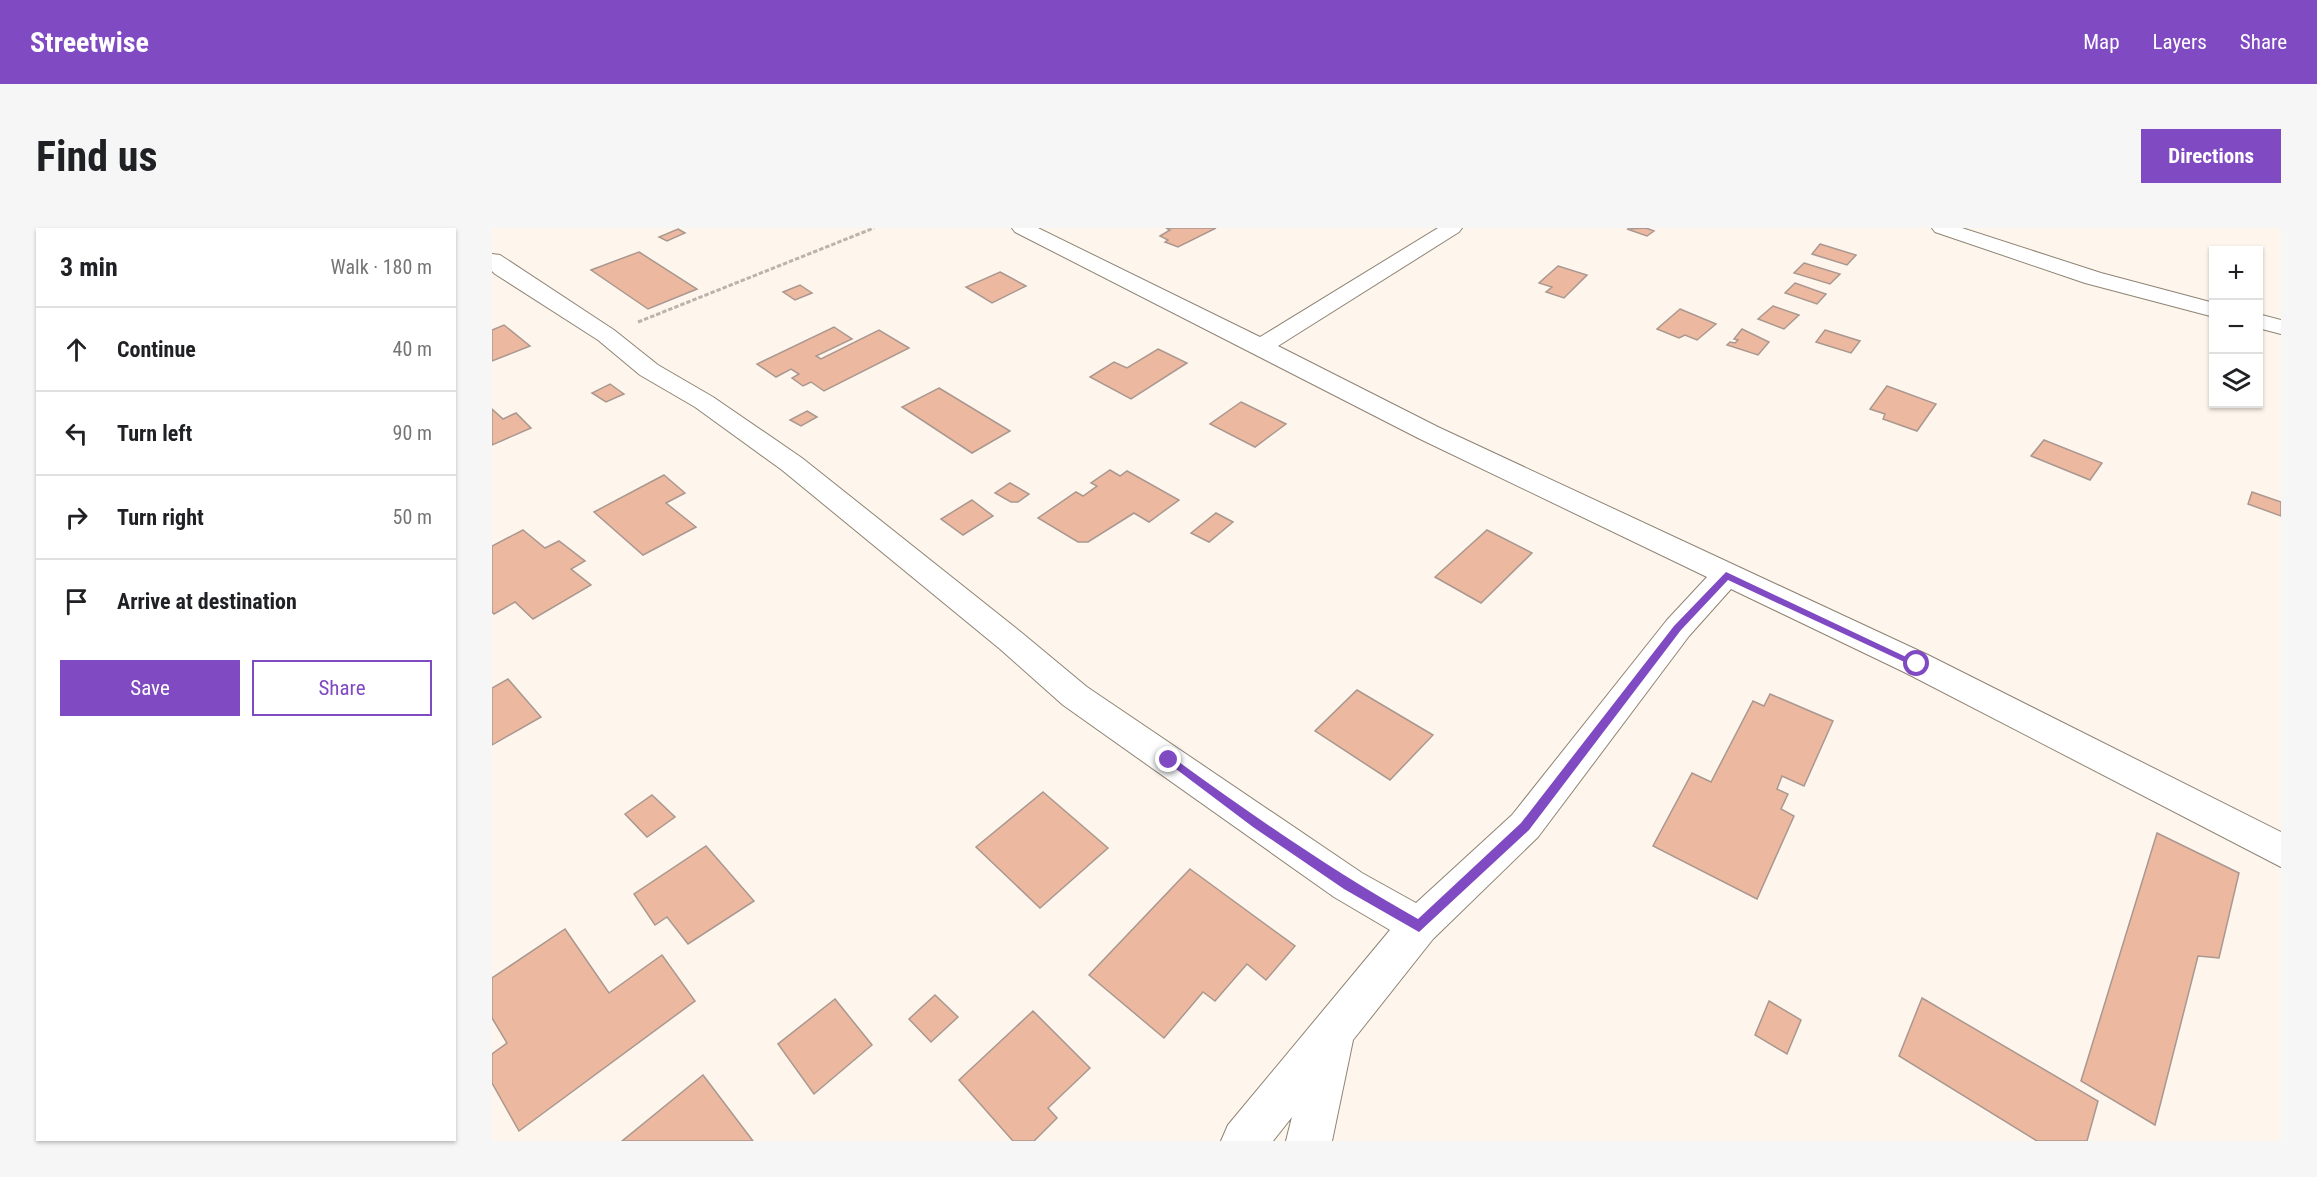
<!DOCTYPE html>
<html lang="en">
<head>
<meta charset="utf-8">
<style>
  body { margin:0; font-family:"Roboto Condensed",sans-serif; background:#f6f6f6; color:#202124 }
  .controls { position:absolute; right:18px; top:18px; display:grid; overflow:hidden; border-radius:0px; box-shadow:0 2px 4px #0004 }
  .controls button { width:54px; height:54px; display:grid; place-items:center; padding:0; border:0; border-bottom:2px solid #e0e0e0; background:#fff; color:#202124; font:30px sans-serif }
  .stop { position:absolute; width:18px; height:18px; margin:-14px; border:4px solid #804ac2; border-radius:50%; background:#fff }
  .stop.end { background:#804ac2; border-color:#fff; box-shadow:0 2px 6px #0008 }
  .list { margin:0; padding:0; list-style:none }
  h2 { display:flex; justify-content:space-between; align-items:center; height:78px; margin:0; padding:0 24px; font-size:26px }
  h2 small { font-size:20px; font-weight:400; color:#757577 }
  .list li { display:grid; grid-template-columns:39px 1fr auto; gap:18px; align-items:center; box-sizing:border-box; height:84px; padding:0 24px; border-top:2px solid #e0e0e0 }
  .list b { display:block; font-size:22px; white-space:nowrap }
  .list em { font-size:20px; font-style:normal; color:#757577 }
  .actions { display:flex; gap:12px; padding:18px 24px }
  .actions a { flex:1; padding:14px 0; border:2px solid #804ac2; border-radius:0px; text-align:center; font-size:21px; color:#804ac2 }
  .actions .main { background:#804ac2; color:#fff }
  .icon { flex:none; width:33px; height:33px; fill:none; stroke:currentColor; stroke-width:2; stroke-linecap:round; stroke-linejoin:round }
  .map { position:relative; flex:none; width:1789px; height:913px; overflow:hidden; border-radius:0px }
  header { display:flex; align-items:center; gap:36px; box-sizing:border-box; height:84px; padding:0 30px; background:#804ac2; color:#fff }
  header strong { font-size:28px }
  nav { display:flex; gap:33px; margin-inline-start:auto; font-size:21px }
  .intro { display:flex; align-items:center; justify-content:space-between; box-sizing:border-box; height:144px; padding:0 36px }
  h1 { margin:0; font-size:42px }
  .button { padding:15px 27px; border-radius:0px; background:#804ac2; color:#fff; font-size:21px; font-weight:700 }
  main { display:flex; gap:36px; padding:0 36px }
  aside { flex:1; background:#fff; border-radius:0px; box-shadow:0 2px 4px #0004 }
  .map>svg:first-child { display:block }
  .building { fill:#ecb9a0; stroke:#aa978f; stroke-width:1.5 }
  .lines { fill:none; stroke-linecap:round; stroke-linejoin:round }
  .minor-casing { stroke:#8e8374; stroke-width:2 }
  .path { stroke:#bbb4ab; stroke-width:3; stroke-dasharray:4.5 2; stroke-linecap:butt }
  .minor { fill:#fff; fill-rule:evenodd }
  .route { fill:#804ac2 }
</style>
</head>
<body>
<header>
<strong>Streetwise</strong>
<nav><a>Map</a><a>Layers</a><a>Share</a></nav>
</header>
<div class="intro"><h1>Find us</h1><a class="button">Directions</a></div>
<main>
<aside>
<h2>3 min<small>Walk · 180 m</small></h2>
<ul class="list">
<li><svg class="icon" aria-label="ahead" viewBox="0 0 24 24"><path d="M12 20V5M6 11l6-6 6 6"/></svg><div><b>Continue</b></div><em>40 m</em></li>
<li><svg class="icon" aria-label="left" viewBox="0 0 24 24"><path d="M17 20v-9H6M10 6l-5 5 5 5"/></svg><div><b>Turn left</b></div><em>90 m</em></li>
<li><svg class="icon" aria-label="right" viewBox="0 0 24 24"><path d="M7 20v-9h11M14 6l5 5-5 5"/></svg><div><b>Turn right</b></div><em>50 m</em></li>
<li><svg class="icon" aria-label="arrive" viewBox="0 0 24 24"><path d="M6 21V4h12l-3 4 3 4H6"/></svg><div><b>Arrive at destination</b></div></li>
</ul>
<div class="actions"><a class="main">Save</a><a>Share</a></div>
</aside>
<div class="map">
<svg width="1789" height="913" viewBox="0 0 1789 913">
  <rect width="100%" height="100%" fill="#fef6ec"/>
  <g class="building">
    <polygon points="674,0 724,0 686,19 673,14 676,12 668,8 678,2"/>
    <polygon points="1154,0 1162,3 1155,8 1135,1"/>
    <polygon points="186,1 193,5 175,13 167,9"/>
    <polygon points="1328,16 1364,27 1355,37 1320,26"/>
    <polygon points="147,24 205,61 156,81 99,42"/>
    <polygon points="1312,35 1348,46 1338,56 1302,45"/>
    <polygon points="1066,38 1095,47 1072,70 1054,64 1060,59 1047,55"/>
    <polygon points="508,44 534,58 500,75 474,59"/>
    <polygon points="1303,55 1334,66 1325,76 1293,65"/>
    <polygon points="308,57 320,65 303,72 291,64"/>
    <polygon points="1281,78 1307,87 1292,101 1266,91"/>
    <polygon points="1188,81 1224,96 1205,112 1193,107 1187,110 1165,101"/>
    <polygon points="12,97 38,118 0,133 0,102"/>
    <polygon points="342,99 360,111 324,128 329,131 387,102 417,120 332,163 319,154 311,158 300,150 307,146 299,141 284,149 265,136"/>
    <polygon points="1250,101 1277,114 1266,127 1235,117 1238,114 1243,115 1246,112 1242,111"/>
    <polygon points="1333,102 1368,113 1359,125 1324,114"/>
    <polygon points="666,121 695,135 639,171 598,149 622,134 635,140"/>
    <polygon points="118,156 132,166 114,174 100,165"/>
    <polygon points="1395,158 1444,176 1425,203 1391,191 1393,186 1378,181"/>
    <polygon points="447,160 518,203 480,225 410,179"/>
    <polygon points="749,174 794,196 763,219 718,196"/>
    <polygon points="0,181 11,191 24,185 39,200 0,217"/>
    <polygon points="315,183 325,189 309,198 298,192"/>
    <polygon points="1552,212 1610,235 1598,252 1539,228"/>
    <polygon points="618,242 628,248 635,243 687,272 657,294 642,285 596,314 586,314 546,290 584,264 591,268 605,258 599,255"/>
    <polygon points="172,247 193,265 174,275 204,299 151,327 102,284"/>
    <polygon points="518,255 537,266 526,274 519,274 503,265"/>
    <polygon points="1760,264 1789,274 1789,288 1756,276"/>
    <polygon points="480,272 501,288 471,307 449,291"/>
    <polygon points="724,285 741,294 717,314 699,305"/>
    <polygon points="31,302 53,320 67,313 93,333 79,341 99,357 41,391 23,374 2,386 0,384 0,318"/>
    <polygon points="995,302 1040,325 989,375 943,349"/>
    <polygon points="16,451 49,489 0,517 0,460"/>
    <polygon points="865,462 941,507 898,552 823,503"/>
    <polygon points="1278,466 1341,493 1312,558 1290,548 1285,561 1296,566 1289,581 1302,588 1265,671 1161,618 1200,545 1219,554 1261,473 1272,478"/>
    <polygon points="551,564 616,620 548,680 484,619"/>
    <polygon points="160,567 183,589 155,609 133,586"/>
    <polygon points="1665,605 1747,645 1727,730 1706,728 1663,897 1589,853"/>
    <polygon points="214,618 262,673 196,716 175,689 163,697 142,666"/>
    <polygon points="698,641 803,718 774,752 755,736 723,773 711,764 672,810 597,747"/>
    <polygon points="73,701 117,765 170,727 203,773 27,903 0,855 0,826 15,815 0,790 0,750"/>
    <polygon points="443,767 466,789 439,814 417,791"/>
    <polygon points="1430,770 1606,873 1595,913 1545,913 1407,828"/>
    <polygon points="343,771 380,817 322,866 286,816"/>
    <polygon points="1277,773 1309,792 1295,826 1263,807"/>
    <polygon points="541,783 598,840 556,880 565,890 542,913 521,913 467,852"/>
    <polygon points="211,847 261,913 130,913"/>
  </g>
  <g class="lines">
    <defs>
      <g id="minor">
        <polygon points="520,0 546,0 768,109 946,0 970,0 967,4 786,118 946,199 1436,427 1789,604 1789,639 1414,445 1239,361 1197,408 1046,609 941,711 861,812 840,913 794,913 800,889 781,913 729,913 736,897 898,702 842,669 571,477 508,421 290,242 203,179 148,147 106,112 3,46 0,43 0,26 8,27 122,102 166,137 221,169 310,230 530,405 595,459 870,645 924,675 1020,587 1175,392 1215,349 928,211 523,4"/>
        <polygon points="1440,0 1470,0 1609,45 1722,75 1722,89 1593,55 1443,4"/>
        <polygon points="1766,86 1789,92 1789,106 1766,100"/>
      </g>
    </defs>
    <use href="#minor" class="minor-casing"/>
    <polyline class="path" points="146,94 382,0"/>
    <use href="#minor" class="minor"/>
  </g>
  <path class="route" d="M1234 344 1429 436 1425 440 1421 438 1236 352 1189 402 1037 602 927 704 852 661 761 599 672 532 677 528 680 529C760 587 840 643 926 691L1029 595 1182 398Z"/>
</svg>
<div class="controls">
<button>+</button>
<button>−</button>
<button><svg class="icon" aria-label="layers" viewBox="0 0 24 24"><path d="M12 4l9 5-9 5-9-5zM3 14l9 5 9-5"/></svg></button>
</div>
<div class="stop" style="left:1425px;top:436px"></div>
<div class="stop end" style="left:677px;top:532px"></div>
</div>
</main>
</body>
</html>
